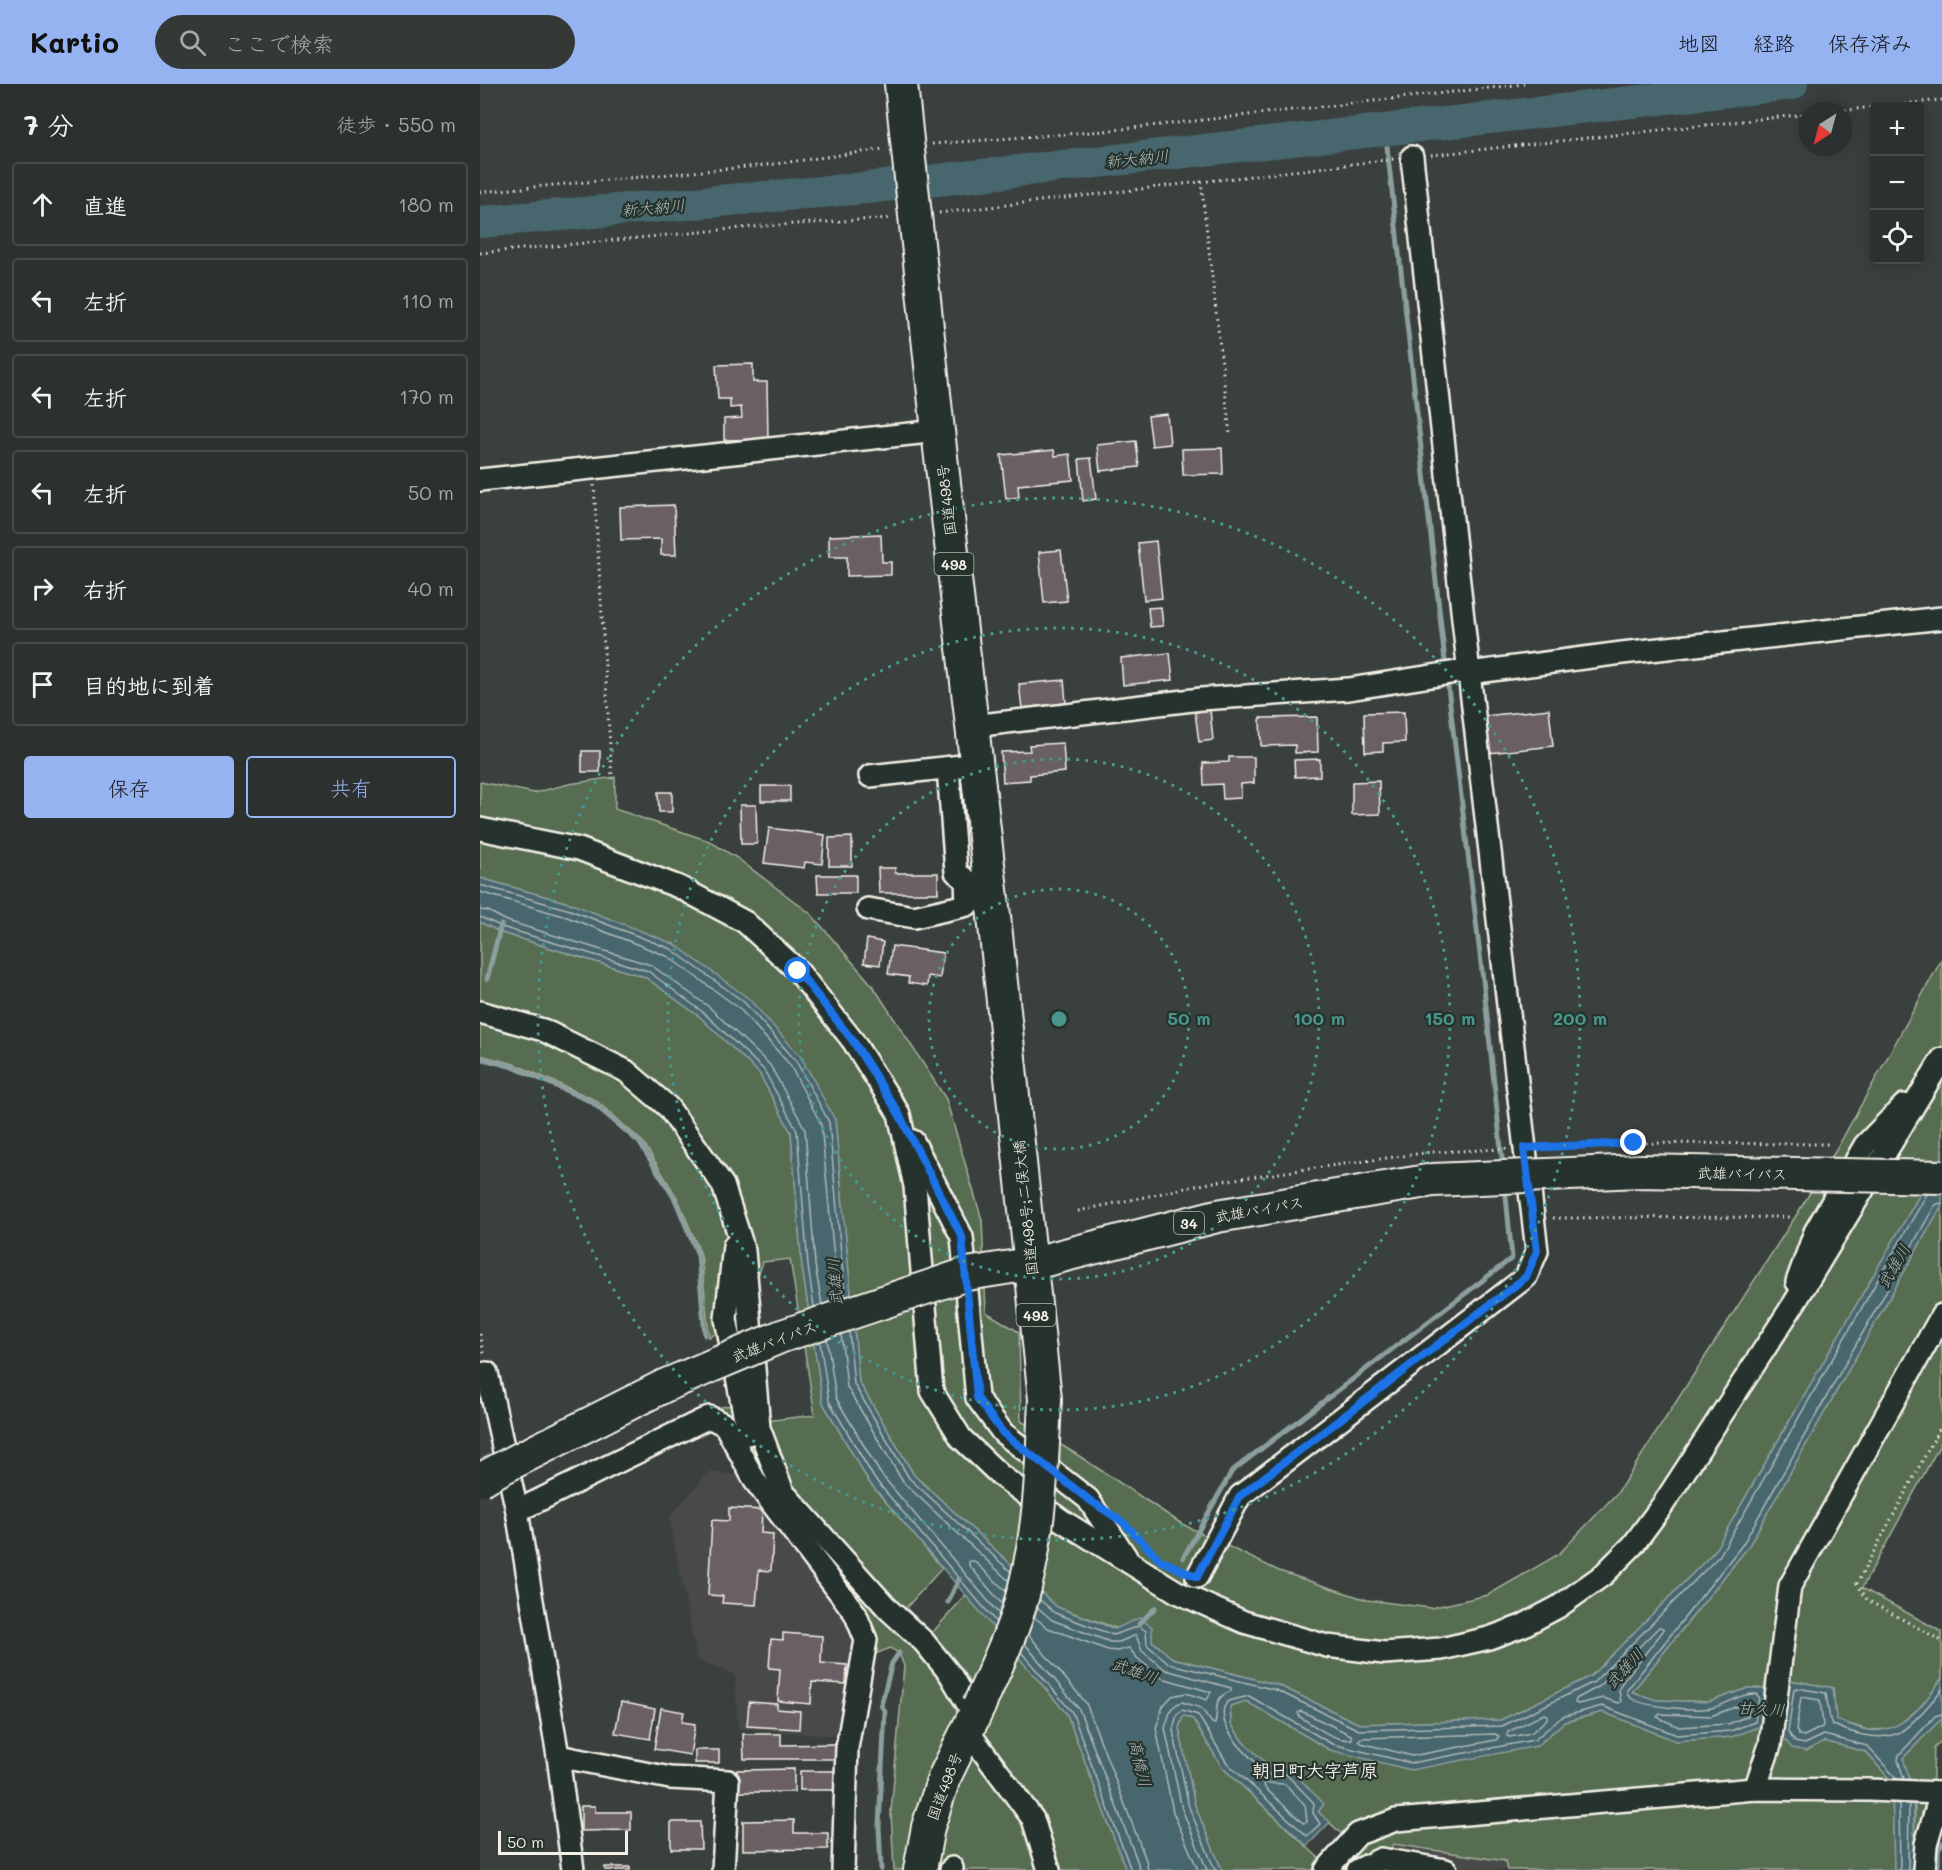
<!DOCTYPE html>
<html lang="ja">
<head>
<meta charset="utf-8">
<style>
  body { margin:0; font-family:Mali,"Klee One",sans-serif; background:#343836; color:#f1f3f6 }
  .controls { position:absolute; right:18px; top:18px; display:grid; overflow:hidden; border-radius:6px; box-shadow:0 3px 15px #0003 }
  .controls button { width:54px; height:54px; display:grid; place-items:center; padding:0; border:0; border-bottom:2px solid #484b4a; background:#2c302e; color:#f1f3f6; font:30px sans-serif }
  .compass { position:absolute; left:1318px; top:18px; width:54px; height:54px; border-radius:50%; background:#2c302e; box-shadow:0 3px 15px #0003; rotate:216deg }
  .scale { position:absolute; left:18px; bottom:15px; width:130px; box-sizing:border-box; padding-left:6px; border:3px solid #f4f1e8; border-top:0; font-size:16px; line-height:21px; white-space:nowrap; color:#f4f1e8; -webkit-text-stroke:4px #26332d; paint-order:stroke }
  .stop { position:absolute; width:18px; height:18px; margin:-14px; border:4px solid #1a73e8; border-radius:50%; background:#fff }
  .stop.end { background:#1a73e8; border-color:#fff; box-shadow:0 2px 6px #0008 }
  .list { margin:0; padding:0; list-style:none }
  h2 { display:flex; justify-content:space-between; align-items:center; height:78px; margin:0; padding:0 24px; font-size:26px }
  h2 small { font-size:20px; font-weight:400; color:#a6a9aa }
  .list li { display:grid; grid-template-columns:39px 1fr auto; gap:18px; align-items:center; box-sizing:border-box; height:84px; margin:0 12px 12px; padding:0 12px; border:2px solid #484b4a; border-radius:6px }
  .list b { display:block; font-size:22px; white-space:nowrap }
  .list em { font-size:20px; font-style:normal; color:#a6a9aa }
  .actions { display:flex; gap:12px; padding:18px 24px }
  .actions a { flex:1; padding:14px 0; border:2px solid #95b2f1; border-radius:6px; text-align:center; font-size:21px; color:#95b2f1 }
  .actions .main { background:#95b2f1; color:#111 }
  .icon { flex:none; width:33px; height:33px; fill:none; stroke:currentColor; stroke-width:2; stroke-linecap:round; stroke-linejoin:round }
  .map { position:relative; flex:none; width:1462px; height:1786px; overflow:hidden }
  header { display:flex; align-items:center; gap:36px; box-sizing:border-box; height:84px; padding:0 30px; background:#95b2f1; color:#111 }
  header strong { font-size:28px }
  nav { display:flex; gap:33px; margin-inline-start:auto; font-size:21px }
  .search { width:420px; height:54px; background:#343836; display:flex; align-items:center; gap:15px; box-sizing:border-box; padding:0 21px; border-radius:33px; color:#a6a9aa; font-size:22px }
  main { display:flex }
  aside { flex:1; background:#2c302e }
  .map>svg:first-child { display:block }
  .built { fill:#484949 }
  .green { fill:#566d51; stroke:#a5af9c; stroke-width:1.5 }
  .water { fill:#47666d; stroke:#8c9e9e; stroke-width:1.5 }
  .lines { fill:none; stroke-linecap:round; stroke-linejoin:round }
  .shore { stroke:#afb9b7; stroke-width:1.5 }
  .stream { stroke:#8c9e9e; stroke-width:5 }
  .river { stroke:#47666d; stroke-width:32 }
  .building { fill:#6a5f64; stroke:#f4f1e8; stroke-width:1.5 }
  .minor-casing { stroke:#f4f1e8; stroke-width:26 }
  .highway-casing { stroke:#f4f1e8; stroke-width:36 }
  .path { stroke:#f4f1e8; stroke-width:3; stroke-dasharray:1.5 4.5; stroke-linecap:butt }
  .minor { stroke:#26332d; stroke-width:21 }
  .highway { stroke:#26332d; stroke-width:32 }
  .highway-bridge-casing { stroke:#f4f1e8; stroke-width:36; stroke-linecap:butt }
  .highway-bridge { stroke:#26332d; stroke-width:32 }
  .route { stroke:#1a73e8; stroke-width:8 }
  .ring { fill:none; stroke:#48958c; stroke-width:3; stroke-dasharray:3 6 }
  .labels { text-anchor:middle; dominant-baseline:central; stroke-width:4.5; stroke-linejoin:round; paint-order:stroke }
  .shield { fill:#26332d; stroke:#b6b8b0; stroke-width:1.5 }
  .shield-label { font-size:14px; font-weight:bold; fill:#f4f1e8 }
  .street-label { font-size:15px; fill:#f4f1e8; stroke:#26332d }
  .water-label { font-size:16px; font-style:italic; fill:#afb9b7; stroke:#26332d }
  .quarter-label { font-size:18px; font-weight:bold; fill:#f4f1e8; stroke:#26332d }
  .centre { fill:#48958c; stroke:#26332d; stroke-width:3 }
  .ring-label { font-size:18px; text-anchor:middle; font-weight:bold; fill:#48958c; stroke:#26332d; stroke-width:4.5; stroke-linejoin:round; paint-order:stroke }
</style>
</head>
<body>
<header>
<strong>Kartio</strong>
<div class="search"><svg class="icon" aria-label="search" viewBox="0 0 24 24"><circle cx="10" cy="10" r="6"/><path d="M15 15l6 6"/></svg>ここで検索</div>
<nav><a>地図</a><a>経路</a><a>保存済み</a></nav>
</header>
<main>
<aside>
<h2>7 分<small>徒歩 · 550 m</small></h2>
<ul class="list">
<li><svg class="icon" aria-label="ahead" viewBox="0 0 24 24"><path d="M12 20V5M6 11l6-6 6 6"/></svg><div><b>直進</b></div><em>180 m</em></li>
<li><svg class="icon" aria-label="left" viewBox="0 0 24 24"><path d="M17 20v-9H6M10 6l-5 5 5 5"/></svg><div><b>左折</b></div><em>110 m</em></li>
<li><svg class="icon" aria-label="left" viewBox="0 0 24 24"><path d="M17 20v-9H6M10 6l-5 5 5 5"/></svg><div><b>左折</b></div><em>170 m</em></li>
<li><svg class="icon" aria-label="left" viewBox="0 0 24 24"><path d="M17 20v-9H6M10 6l-5 5 5 5"/></svg><div><b>左折</b></div><em>50 m</em></li>
<li><svg class="icon" aria-label="right" viewBox="0 0 24 24"><path d="M7 20v-9h11M14 6l5 5-5 5"/></svg><div><b>右折</b></div><em>40 m</em></li>
<li><svg class="icon" aria-label="arrive" viewBox="0 0 24 24"><path d="M6 21V4h12l-3 4 3 4H6"/></svg><div><b>目的地に到着</b></div></li>
</ul>
<div class="actions"><a class="main">保存</a><a>共有</a></div>
</aside>
<div class="map">
<svg width="1462" height="1786" viewBox="0 0 1462 1786">
  <rect width="100%" height="100%" fill="#3a403e"/>
  <filter id="ink" filterUnits="userSpaceOnUse"><feTurbulence type="fractalNoise" baseFrequency=".0167" numOctaves="2"/><feDisplacementMap in="SourceGraphic" scale="12" xChannelSelector="R" yChannelSelector="G"/><feConvolveMatrix kernelMatrix="1 2 1 2 8 2 1 2 1" color-interpolation-filters="sRGB"/></filter>
  <g filter="url(#ink)">
    <g class="built">
      <polygon points="229,1388 263,1392 369,1531 390,1572 372,1653 258,1644 255,1590 217,1576 189,1433"/>
      <polygon points="913,1760 1025,1777 1027,1786 901,1786 903,1784"/>
    </g>
    <g class="green">
      <polygon points="135,693 135,725 229,757 257,774 331,830 393,902 466,1015 502,1136 506,1228 539,1248 541,1337 596,1370 702,1440 799,1487 887,1516 951,1524 1008,1511 1079,1470 1138,1408 1319,1127 1356,1066 1462,875 1462,1072 1234,1468 1111,1592 1021,1636 879,1640 798,1601 692,1574 672,1557 577,1523 434,1391 379,1298 355,1036 92,820 0,794 0,698 54,709 89,700"/>
      <polygon points="0,838 22,849 165,893 220,933 279,989 311,1048 322,1183 343,1319 389,1398 462,1484 426,1524 452,1549 486,1511 587,1630 646,1786 414,1786 411,1728 424,1582 419,1569 410,1564 390,1572 369,1531 263,1392 236,1324 271,1317 285,1337 335,1331 310,1175 283,1178 262,1237 229,1253 221,1171 198,1115 163,1058 115,1016 34,980 0,971"/>
      <polygon points="1462,1121 1462,1357 1382,1504 1462,1548 1462,1594 1446,1618 1414,1645 1388,1646 1356,1636 1353,1604 1288,1592 1286,1604 1268,1604 1229,1618 1176,1616 1152,1608 1268,1463"/>
      <polygon points="766,1617 850,1666 1057,1662 1084,1638 1123,1628 1196,1657 1251,1653 1281,1642 1301,1651 1326,1667 1344,1657 1386,1668 1412,1698 1414,1786 1027,1786 1025,1777 913,1760 903,1784 901,1786 742,1786 715,1722 699,1644 703,1631 713,1635 742,1683 843,1778 865,1753 838,1728 843,1720 805,1681 795,1688 763,1658 751,1640 750,1622"/>
      <polygon points="1462,1634 1462,1656 1454,1664 1450,1767 1434,1786 1435,1717 1423,1674"/>
    </g>
    <g class="water">
      <polygon points="0,794 92,820 194,860 268,914 321,973 355,1036 379,1298 434,1391 577,1523 635,1545 659,1534 672,1543 672,1557 692,1574 798,1601 879,1640 1021,1636 1111,1592 1234,1468 1462,1072 1462,1121 1268,1463 1152,1608 1176,1616 1229,1618 1268,1604 1286,1604 1281,1642 1251,1653 1196,1657 1123,1628 1084,1638 1057,1662 931,1686 850,1666 766,1617 750,1622 751,1640 763,1658 795,1687 806,1681 844,1720 838,1728 850,1738 827,1762 742,1683 713,1635 703,1631 699,1644 715,1722 742,1786 646,1786 587,1630 389,1398 343,1319 322,1183 311,1048 279,989 220,933 165,893 22,849 0,838"/>
      <path d="M1462 1594V1634L1423 1674C1437 1712 1434 1747 1434 1786H1414L1412 1698 1386 1668 1344 1657 1326 1667 1312 1664 1301 1651 1309 1596 1353 1604 1356 1635C1366 1639 1377 1645 1388 1646 1422 1651 1445 1619 1462 1594Z"/>
    </g>
    <g class="lines">
      <g class="shore">
        <polyline points="0,801 90,826 191,865 264,918 316,977 349,1038 365,1213"/>
        <polyline points="0,808 87,833 187,872 259,924 310,981 341,1040 358,1215"/>
        <polyline points="0,826 8,827 27,837 171,881 229,923 290,981 325,1045 335,1181 342,1221"/>
        <polyline points="0,833 25,844 168,887 224,929 284,986 317,1047 328,1182 334,1223"/>
        <polyline points="369,1248 374,1300 429,1394 531,1488"/>
        <polyline points="361,1250 367,1303 423,1398 529,1497"/>
        <polyline points="347,1255 356,1314 400,1389 519,1530"/>
        <polyline points="340,1258 349,1317 394,1394 516,1538"/>
        <polyline points="559,1515 575,1529 633,1551 659,1542 666,1547 667,1561 690,1580 796,1606 879,1646 1022,1642 1114,1598 1240,1471 1447,1110"/>
        <polyline points="522,1520 489,1481 489,1477 494,1477 526,1507"/>
        <path d="M557 1523 572 1536 630 1558H639L656 1551 662 1567 686 1586 751 1604V1607C731 1615 739 1625 735 1640L732 1639 721 1624 702 1618 697 1620 691 1625 685 1644 702 1725 727 1786"/>
        <polyline points="554,1533 568,1544 628,1566 637,1567 649,1564 657,1574 682,1594 731,1608 727,1616 706,1609 692,1612 683,1622 676,1644 693,1728 718,1786"/>
        <polygon points="1179,1543 1183,1544 1183,1547 1141,1600 1139,1607 1141,1618 1138,1619 1123,1614 1098,1620 1095,1619 1096,1615 1120,1602"/>
        <polyline points="548,1550 606,1619 666,1776 668,1786"/>
        <polyline points="545,1560 599,1625 658,1779 659,1786"/>
        <polyline points="541,1568 592,1628 651,1786"/>
        <polygon points="1321,1613 1340,1616 1343,1641 1342,1643 1324,1652 1319,1651 1316,1646"/>
        <polygon points="1266,1619 1270,1621 1268,1632 1248,1640 1199,1643 1177,1633 1180,1630 1231,1632"/>
        <path d="M821 1627 871 1651 872 1655C856 1659 834 1641 820 1633L818 1629Z"/>
        <polygon points="1064,1630 1067,1631 1067,1635 1051,1649 1030,1653 1027,1652 1028,1648"/>
        <polygon points="1015,1650 1019,1652 1016,1656 932,1672 881,1659 878,1657 881,1654"/>
        <path d="M1417 1695 1387 1662 1344 1651 1325 1660 1315 1658 1308 1648 1314 1605 1317 1604 1346 1609 1350 1636 1352 1640C1370 1649 1396 1657 1416 1650 1428 1646 1454 1616 1462 1605"/>
        <polyline points="1424,1695 1418,1676 1419,1671 1455,1632 1462,1630"/>
        <polygon points="786,1699 805,1700 825,1721 827,1738 823,1739 785,1704 784,1701"/>
        <polyline points="1419,1719 1420,1786"/>
        <path d="M735 1786 709 1723 693 1646 697 1630 702 1626 718 1631 747 1679 827 1752 840 1740 833 1729 834 1719 806 1690 796 1693 791 1692C776 1679 728 1640 748 1617L769 1612 852 1660 931 1679 1054 1656 1082 1633 1122 1622 1197 1651 1250 1647 1275 1638 1279 1613 1276 1610C1260 1609 1247 1621 1231 1624 1216 1627 1163 1623 1151 1614 1147 1611 1147 1610 1147 1606L1263 1460 1454 1123 1457 1120 1462 1119"/>
        <polyline points="1428,1786 1429,1720"/>
      </g>
      <g class="stream">
        <polyline points="905,45 966,586"/>
        <polyline points="967,595 1004,904 1023,1084"/>
        <polyline points="7,895 21,841"/>
        <polyline points="0,974 33,983 112,1018 159,1058 195,1115 218,1171 225,1251"/>
        <polyline points="703,1474 752,1387 1032,1174 1025,1102"/>
        <polyline points="468,1518 479,1495"/>
        <polyline points="659,1540 675,1524"/>
        <polyline points="401,1786 399,1742 405,1628 401,1621 412,1579 419,1569"/>
        <polyline points="1458,1786 1458,1766 1462,1759"/>
      </g>
      <polyline class="river" points="0,138 386,104 1312,0"/>
    </g>
    <g class="building">
      <polygon points="273,280 273,298 287,298 288,355 244,356 244,335 262,334 261,323 250,324 250,315 238,315 236,281"/>
      <polygon points="687,330 690,360 672,362 668,332"/>
      <polygon points="656,357 659,383 620,387 617,361"/>
      <polygon points="742,364 743,390 703,391 702,365"/>
      <polygon points="574,366 575,372 590,370 593,396 538,401 539,413 526,415 521,371"/>
      <polygon points="611,374 616,415 603,417 599,375"/>
      <polygon points="194,421 196,471 181,471 181,455 141,456 140,423"/>
      <polygon points="401,450 402,478 411,478 411,491 367,492 367,473 349,473 349,452"/>
      <polygon points="676,457 682,514 664,516 658,459"/>
      <polygon points="581,466 587,517 564,519 559,468"/>
      <polygon points="681,523 683,542 670,543 668,524"/>
      <polygon points="690,569 693,596 643,601 641,574"/>
      <polygon points="584,596 586,619 542,624 539,600"/>
      <polygon points="1069,625 1073,662 1009,669 1005,632"/>
      <polygon points="730,626 733,656 719,658 715,628"/>
      <polygon points="924,628 925,658 903,659 903,667 885,668 884,629"/>
      <polygon points="837,633 838,668 815,669 815,661 781,662 780,634"/>
      <polygon points="583,659 585,688 550,691 550,696 523,698 521,668 550,667 549,661"/>
      <rect x="102" y="667" width="18" height="21"/>
      <polygon points="749,673 774,673 774,699 761,700 761,714 743,715 742,700 724,701 723,679 749,678"/>
      <polygon points="840,675 840,692 815,693 814,676"/>
      <polygon points="899,697 900,730 872,731 872,698"/>
      <rect x="281" y="702" width="29" height="15"/>
      <polygon points="178,708 192,708 192,728 179,728"/>
      <polygon points="260,721 276,721 277,760 261,760"/>
      <polygon points="289,744 345,751 342,780 325,778 324,784 284,779"/>
      <polygon points="372,753 372,782 349,782 349,754"/>
      <polygon points="398,784 415,784 415,789 458,789 458,809 399,809"/>
      <polygon points="337,791 376,791 376,809 338,809"/>
      <polygon points="387,855 403,858 400,881 384,879"/>
      <polygon points="412,862 463,869 460,894 448,892 447,902 428,899 429,893 408,890"/>
      <polygon points="249,1424 282,1426 281,1449 293,1450 291,1487 279,1486 276,1521 242,1519 243,1512 228,1511 232,1436 249,1437"/>
      <polygon points="303,1549 342,1552 341,1579 367,1581 366,1600 332,1598 331,1620 298,1617 300,1585 289,1584 291,1555 303,1556"/>
      <polygon points="141,1618 175,1625 170,1655 135,1649"/>
      <polygon points="269,1618 297,1620 297,1625 320,1627 319,1645 267,1642"/>
      <polygon points="181,1624 204,1628 202,1638 215,1640 210,1671 174,1665"/>
      <polygon points="263,1650 301,1650 301,1661 356,1660 356,1675 264,1675"/>
      <rect x="215" y="1666" width="24" height="13"/>
      <polygon points="314,1685 314,1708 257,1708 257,1686"/>
      <rect x="320" y="1687" width="35" height="19"/>
      <polygon points="101,1722 115,1722 115,1728 151,1728 151,1746 101,1747"/>
      <polygon points="314,1736 314,1749 348,1749 348,1765 263,1766 263,1737"/>
      <polygon points="191,1738 220,1738 221,1765 191,1765"/>
      <rect x="125" y="1783" width="25" height="3"/>
    </g>
    <g class="lines">
      <defs>
        <g id="minor">
          <polyline points="0,396 458,347"/>
          <polyline points="493,642 721,615 869,605 977,588 989,589 1142,569 1462,534"/>
          <polyline points="390,692 482,682"/>
          <polyline points="0,745 99,765 199,803 265,838 318,887 373,957 419,1030 435,1102 452,1307 481,1354 521,1392 581,1436 697,1508 764,1538 847,1562 904,1569 961,1565 1009,1554 1042,1542 1078,1523 1123,1491 1153,1461 1184,1419 1315,1218 1462,975"/>
          <polyline points="388,825 434,833 487,821 486,796 476,788 468,684"/>
          <polyline points="0,928 63,946 146,987 188,1023 243,1101 264,1167 279,1344 303,1408 409,1526 444,1558 470,1590 494,1631"/>
          <polyline points="433,1057 482,1153 497,1314 523,1349 608,1415 646,1473"/>
          <polyline points="254,1162 246,1235 268,1350"/>
          <polyline points="1317,1198 1335,1148 1385,1061 1424,1021"/>
          <polyline points="0,1290 7,1289 37,1427 78,1672 93,1786"/>
          <polyline points="37,1427 229,1333 245,1341 275,1397 375,1529 386,1556 367,1664 363,1786"/>
          <polyline points="717,1493 760,1412 1046,1193 1057,1167 989,589 932,73"/>
          <polyline points="487,1646 553,1735 569,1786"/>
          <polyline points="78,1672 190,1694 248,1697 243,1786"/>
          <polyline points="1275,1705 1290,1661 1310,1502 1462,1231"/>
          <polyline points="471,1786 472,1784"/>
          <polyline points="846,1786 878,1750 916,1736 1275,1705 1389,1706 1461,1709 1446,1760 1444,1786"/>
          <polyline points="878,1786 901,1775 966,1786"/>
        </g>
        <g id="highway">
          <polyline points="421,0 458,347 514,832"/>
          <polyline points="440,1786 448,1743 464,1694 499,1622"/>
        </g>
      </defs>
      <use href="#minor" class="minor-casing"/>
      <use href="#highway" class="highway-casing"/>
      <g class="path">
        <polyline points="1401,22 1462,16"/>
        <polyline points="1359,27 1394,23"/>
        <polyline points="452,60 625,47 1044,0"/>
        <polyline points="951,71 1327,30"/>
        <polyline points="721,97 750,350"/>
        <polyline points="0,108 287,81 404,65"/>
        <polyline points="459,129 914,75"/>
        <polyline points="0,169 283,142 411,134"/>
        <polyline points="114,401 132,695"/>
        <polyline points="1064,1063 1154,1059 1350,1060"/>
        <polyline points="598,1127 734,1098 951,1068 1028,1065"/>
        <polyline points="1073,1134 1311,1133"/>
        <polyline points="0,1250 4,1270"/>
        <polyline points="1462,1340 1377,1499 1387,1516 1462,1557"/>
        <polyline points="1456,1352 1462,1354"/>
        <polyline points="655,1450 676,1471"/>
      </g>
      <use href="#minor" class="minor"/>
      <use href="#highway" class="highway"/>
      <defs>
        <g id="highway-bridge">
          <polyline points="0,1396 20,1385 184,1302 302,1252 487,1190 550,1180 737,1132 953,1096 1160,1087 1462,1093"/>
          <path d="M499 1622C512 1590 529 1558 539 1524 560 1458 562 1384 565 1315L514 832"/>
        </g>
      </defs>
      <use href="#highway-bridge" class="highway-bridge-casing"/>
      <use href="#highway-bridge" class="highway-bridge"/>
    </g>
  </g>
  <g class="lines" filter="url(#ink)">
    <polyline class="route" points="318,887 373,957 419,1030 482,1153 497,1314 523,1349 608,1415 644,1439 680,1476 717,1493 760,1412 1046,1193 1057,1167 1044,1064 1154,1059"/>
  </g>
  <g class="ring">
    <circle cx="579" cy="935" r="130"/>
    <circle cx="579" cy="935" r="260"/>
    <circle cx="579" cy="935" r="391"/>
    <circle cx="579" cy="935" r="521"/>
  </g>
  <g class="labels">
    <g class="shield">
      <rect x="454.5" y="469" width="39" height="22" rx="4.5"/>
      <rect x="694" y="1128" width="30" height="22" rx="4.5"/>
      <rect x="536.5" y="1220" width="39" height="22" rx="4.5"/>
    </g>
    <g class="shield-label">
      <text x="474" y="480">498</text>
      <text x="709" y="1139">34</text>
      <text x="556" y="1231">498</text>
    </g>
    <g class="street-label">
      <text transform="translate(466 416) rotate(-97)">国道498号</text>
      <text transform="translate(1262 1089) rotate(1)">武雄バイパス</text>
      <text transform="translate(545 1124) rotate(-96)">国道498号;二俣大橋</text>
      <text transform="translate(779 1125) rotate(-10)">武雄バイパス</text>
      <text transform="translate(294 1257) rotate(-21)">武雄バイパス</text>
      <text transform="translate(464 1702) rotate(-69)">国道498号</text>
    </g>
    <g class="water-label">
      <text transform="translate(657 74) rotate(-6)">新大納川</text>
      <text transform="translate(173 123) rotate(-5)">新大納川</text>
      <text transform="translate(1413 1182) rotate(-60)">武雄川</text>
      <text transform="translate(354 1198) rotate(-94)">武雄川</text>
      <text transform="translate(1144 1584) rotate(-47)">武雄川</text>
      <text transform="translate(655 1586) rotate(19)">武雄川</text>
      <text transform="translate(1281 1624) rotate(3)">甘久川</text>
      <text transform="translate(661 1679) rotate(77)">高橋川</text>
    </g>
    <g class="quarter-label">
      <text x="835" y="1686">朝日町大字芦原</text>
    </g>
  </g>
  <circle cx="579" cy="935" r="9" class="centre"/>
  <g class="ring-label">
    <text x="709" y="941">50 m</text>
    <text x="839" y="941">100 m</text>
    <text x="970" y="941">150 m</text>
    <text x="1100" y="941">200 m</text>
  </g>
</svg>
<div class="controls">
<button>+</button>
<button>−</button>
<button><svg class="icon" aria-label="locate" viewBox="0 0 24 24"><circle cx="12" cy="12" r="6"/><path d="M12 2v4M12 18v4M2 12h4M18 12h4"/></svg></button>
</div>
<svg class="compass" viewBox="-18 -18 36 36"><path d="M0-13l5 13h-10z" fill="#e53935"/><path d="M0 13l5-13h-10z" fill="#a6a9aa"/></svg>
<div class="scale">50 m</div>
<div class="stop" style="left:318px;top:887px"></div>
<div class="stop end" style="left:1154px;top:1059px"></div>
</div>
</main>
</body>
</html>
